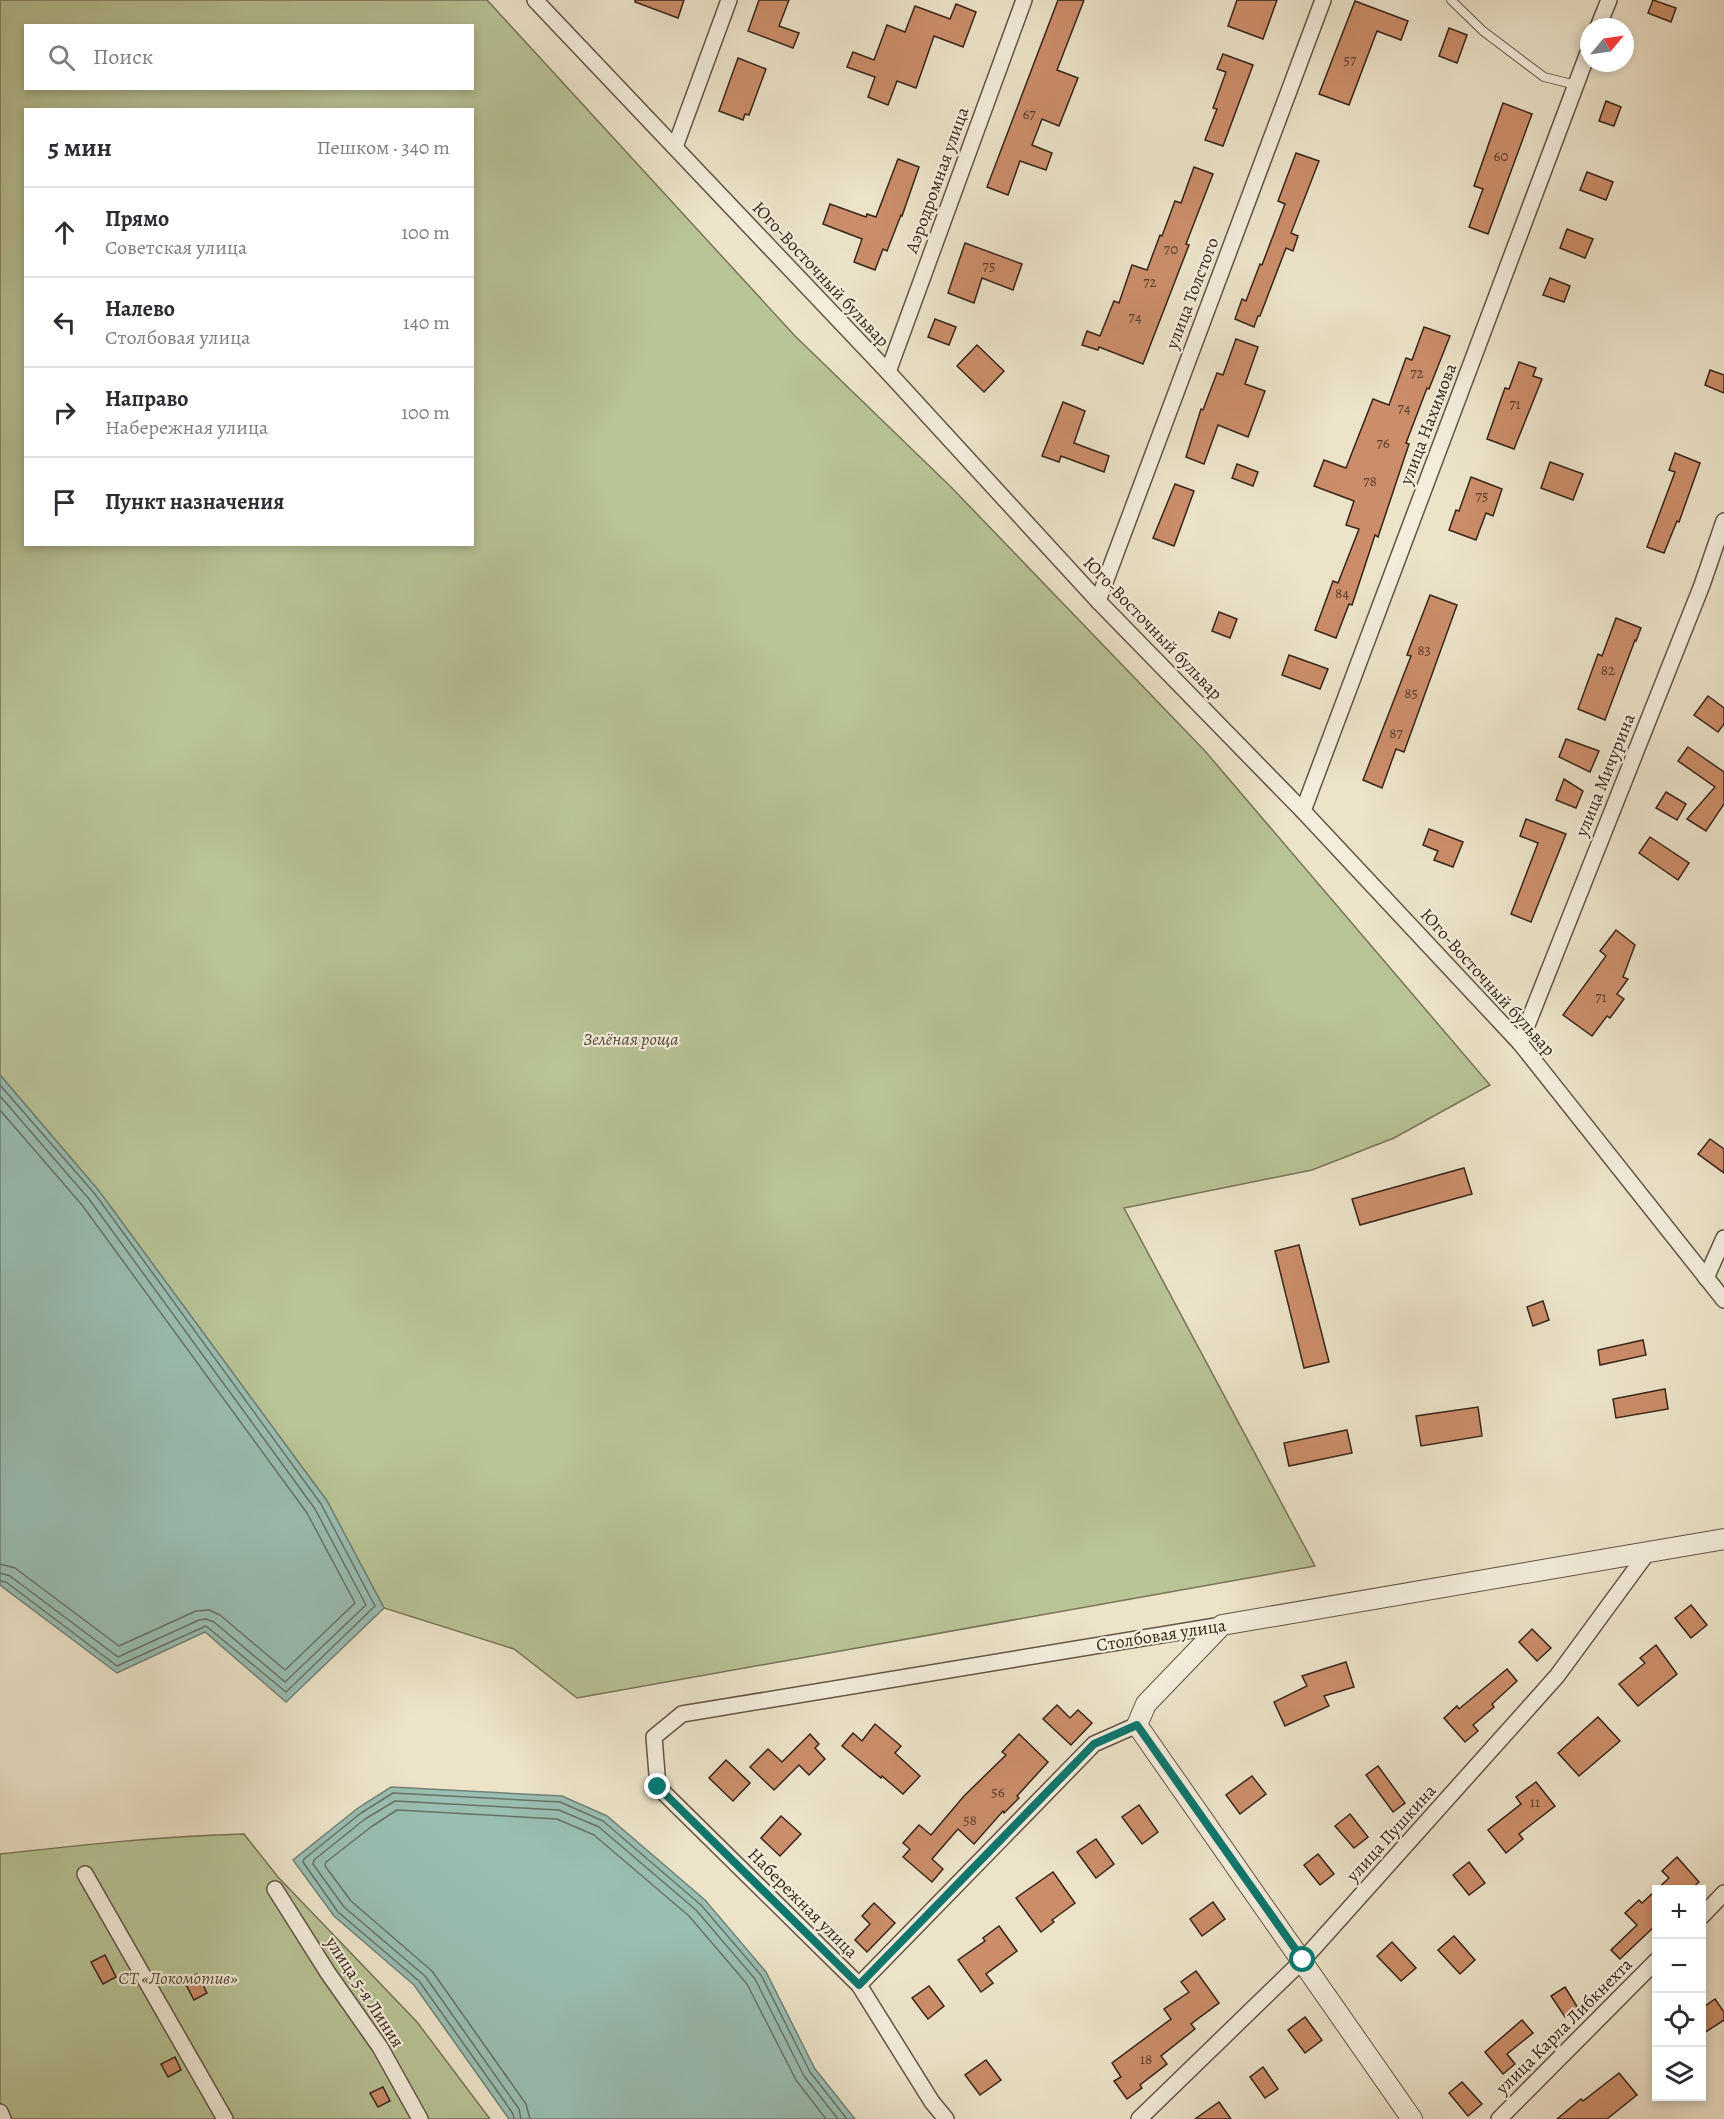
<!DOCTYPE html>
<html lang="ru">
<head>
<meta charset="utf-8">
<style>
  body { margin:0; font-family:Alegreya,serif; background:#f7f7f7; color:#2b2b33 }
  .controls { position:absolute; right:18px; bottom:18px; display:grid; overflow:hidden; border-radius:0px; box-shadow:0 3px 9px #0003 }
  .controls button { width:54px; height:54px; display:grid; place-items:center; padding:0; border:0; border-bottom:2px solid #e1e1e2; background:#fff; color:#2b2b33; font:30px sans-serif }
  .compass { position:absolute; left:1580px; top:18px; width:54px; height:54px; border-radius:50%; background:#fff; box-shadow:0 3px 9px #0003; rotate:61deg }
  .stop { position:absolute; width:18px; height:18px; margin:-14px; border:4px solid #0f766e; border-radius:50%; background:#fff }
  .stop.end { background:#0f766e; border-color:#fff; box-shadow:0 2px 6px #0008 }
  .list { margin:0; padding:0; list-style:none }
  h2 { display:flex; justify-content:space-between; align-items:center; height:78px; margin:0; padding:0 24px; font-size:26px }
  h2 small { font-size:20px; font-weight:400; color:#7c7c81 }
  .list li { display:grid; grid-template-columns:39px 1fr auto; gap:18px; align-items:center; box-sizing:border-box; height:90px; padding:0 24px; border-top:2px solid #e1e1e2 }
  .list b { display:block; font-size:22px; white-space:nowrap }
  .list p { margin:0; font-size:20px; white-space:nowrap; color:#7c7c81 }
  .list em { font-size:20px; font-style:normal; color:#7c7c81 }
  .icon { flex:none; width:33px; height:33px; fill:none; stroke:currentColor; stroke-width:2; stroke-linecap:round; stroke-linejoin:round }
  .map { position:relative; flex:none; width:1724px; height:2119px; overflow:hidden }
  .search { position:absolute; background:#fff; box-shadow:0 3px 9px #0003; left:24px; top:24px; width:450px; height:66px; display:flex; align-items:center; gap:15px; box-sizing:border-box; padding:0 21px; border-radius:0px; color:#7c7c81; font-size:22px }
  .panel { position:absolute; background:#fff; box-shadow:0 3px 9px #0003; left:24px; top:108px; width:450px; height:438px; border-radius:0px }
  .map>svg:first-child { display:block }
  .green { fill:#b8c396; stroke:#787458; stroke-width:1.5; fill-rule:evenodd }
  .water { fill:#99beb2; stroke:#728175; stroke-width:1.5 }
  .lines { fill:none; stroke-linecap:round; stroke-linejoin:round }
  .shore { stroke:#687266; stroke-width:1.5 }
  .building { fill:#cb8d6a; stroke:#38251a; stroke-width:1.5 }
  .service-casing { stroke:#655446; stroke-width:10 }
  .minor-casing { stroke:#655446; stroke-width:18 }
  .tertiary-casing { stroke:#655446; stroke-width:22 }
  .service { stroke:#f3eddc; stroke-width:8 }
  .minor { stroke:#f3eddc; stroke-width:15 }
  .tertiary { stroke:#f3eddc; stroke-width:20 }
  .route { stroke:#0f766e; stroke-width:8 }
  .labels { text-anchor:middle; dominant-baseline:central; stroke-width:4.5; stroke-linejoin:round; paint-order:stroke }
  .number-label { font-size:15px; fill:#5d3f2e }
  .street-label { font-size:18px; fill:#38251a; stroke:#f3eddc }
  .park-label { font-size:18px; font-style:italic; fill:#584c39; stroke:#f3eddc }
</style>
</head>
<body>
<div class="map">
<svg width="1724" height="2119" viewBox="0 0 1724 2119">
  <rect width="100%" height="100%" fill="#ece3c9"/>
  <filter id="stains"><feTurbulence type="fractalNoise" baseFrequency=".00333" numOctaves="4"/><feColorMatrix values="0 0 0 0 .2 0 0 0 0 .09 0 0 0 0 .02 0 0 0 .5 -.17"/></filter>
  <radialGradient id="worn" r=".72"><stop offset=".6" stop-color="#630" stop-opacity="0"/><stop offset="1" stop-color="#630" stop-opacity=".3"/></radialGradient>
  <g class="green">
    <path d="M0 0H487L795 336 951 487 1205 751 1490 1085 1394 1138 1312 1170 1124 1208 1315 1566 577 1698 514 1649 384 1608 327 1501 99 1191 0 1075ZM26 26H472V88H26ZM26 110H472V544H26Z"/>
    <path d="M244 1834 278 1877 417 2022 490 2119H0V1854C81 1845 162 1836 244 1834Z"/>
  </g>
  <g class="water">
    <polygon points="0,1075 99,1191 327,1501 384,1608 286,1702 205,1632 117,1673 0,1585"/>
    <polygon points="391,1787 562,1796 607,1816 705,1900 766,1972 815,2069 855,2119 509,2119 414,1985 334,1916 293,1860 358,1808"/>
  </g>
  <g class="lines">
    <g class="shore">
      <polyline points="0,1085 95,1194 321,1504 375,1606 286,1692 206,1626 117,1666 6,1582 0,1581"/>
      <polyline points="0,1096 89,1199 315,1509 366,1605 285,1682 214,1622 206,1619 199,1620 118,1657 10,1576 0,1573"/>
      <polyline points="0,1110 82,1205 307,1513 355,1603 285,1670 220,1615 209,1610 196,1611 119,1646 15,1568 0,1564"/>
      <polyline points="514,2119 513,2114 505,2102 419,1981 338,1912 303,1862 304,1859 361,1813 393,1793 560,1802 603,1821 701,1905 761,1975 810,2072 847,2119"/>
      <polyline points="521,2119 519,2109 425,1976 344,1907 313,1864 314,1860 365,1819 395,1801 559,1810 599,1827 696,1910 755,1979 804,2076 838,2119"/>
      <polyline points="530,2119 526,2104 432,1971 351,1901 325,1866 326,1862 371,1827 397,1810 557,1819 594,1835 689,1916 747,1984 796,2080 826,2119"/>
    </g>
  </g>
  <g class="building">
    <polygon points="635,0 684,0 678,18 635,2"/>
    <polygon points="759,0 789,0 779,26 799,33 793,48 748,31"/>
    <polygon points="1058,0 1084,0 1057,70 1078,78 1059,126 1042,119 1032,145 1052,153 1046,170 1020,161 1008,195 987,187"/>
    <polygon points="1237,0 1277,0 1263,39 1228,26"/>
    <polygon points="1653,0 1676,8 1671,22 1648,13"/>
    <polygon points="1355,1 1408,21 1401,40 1377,31 1349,105 1319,94"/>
    <polygon points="956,4 976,12 963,47 934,36 916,88 897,81 888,105 868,97 875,77 847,67 853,52 874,60 887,25 905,32 915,6 950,19"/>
    <polygon points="1449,28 1467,35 1457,63 1439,56"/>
    <polygon points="1223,54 1253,65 1223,146 1205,140 1217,109 1213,108 1226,72 1217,69"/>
    <polygon points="738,58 766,69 749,115 745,114 743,120 719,111"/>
    <polygon points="1606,101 1621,107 1614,126 1599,121"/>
    <polygon points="1503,103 1532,114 1488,234 1469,227 1483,189 1474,186"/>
    <polygon points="1296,153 1319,161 1291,233 1298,236 1293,251 1286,248 1260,316 1258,316 1254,327 1235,319 1242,299 1246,301 1260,264 1262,265 1285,204 1278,201"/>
    <polygon points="898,159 919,167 902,216 901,215 887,251 883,249 875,270 854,262 862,239 823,224 830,204 866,217 867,214 876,217"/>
    <polygon points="1194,167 1213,174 1186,244 1189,245 1143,364 1099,347 1098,350 1082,345 1087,331 1100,336 1114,301 1119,303 1132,265 1147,270 1160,235 1162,236 1175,201 1181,203"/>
    <polygon points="1587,172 1613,182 1606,200 1580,190"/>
    <polygon points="1567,229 1593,239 1585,258 1560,248"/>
    <polygon points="965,243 1022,264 1013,290 982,278 974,303 948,293"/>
    <polygon points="1550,278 1570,286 1564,302 1543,295"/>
    <polygon points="935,319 956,327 949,345 928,337"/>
    <polygon points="1424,327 1450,336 1429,389 1427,388 1406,443 1409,444 1378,537 1375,535 1352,605 1349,604 1336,638 1315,630 1333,581 1338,583 1359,529 1346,525 1354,501 1314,486 1324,460 1346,468 1373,399 1389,405 1406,358 1412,360"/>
    <polygon points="1236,339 1258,347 1245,384 1265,391 1248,437 1218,425 1204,464 1186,457 1201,409 1203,410 1217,373 1223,375"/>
    <polygon points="977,345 1004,371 984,392 957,366"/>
    <polygon points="1519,362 1536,368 1533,376 1542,379 1514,449 1487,439 1505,388 1509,389"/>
    <polygon points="1710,370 1724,375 1724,393 1705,385"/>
    <polygon points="1063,402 1085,411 1074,443 1109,456 1104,472 1061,456 1059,462 1042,456"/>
    <polygon points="1675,453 1700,463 1679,522 1677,521 1664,553 1647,547 1675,472 1669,470"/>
    <polygon points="1550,462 1583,474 1573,500 1541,488"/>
    <polygon points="1237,464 1258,472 1253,486 1232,478"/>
    <polygon points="1471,477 1502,489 1493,516 1486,513 1476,540 1449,530 1456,510 1459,511"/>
    <polygon points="1175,484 1194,491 1174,546 1153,538"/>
    <polygon points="1430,595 1457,605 1404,752 1396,749 1382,788 1363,780 1411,656 1407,655"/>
    <polygon points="1219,612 1237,619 1230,638 1212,631"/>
    <polygon points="1616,618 1641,628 1636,641 1635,640 1605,720 1578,709 1598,654 1602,656"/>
    <polygon points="1289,655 1328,669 1320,689 1282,675"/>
    <polygon points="1708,696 1724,708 1724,724 1718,732 1694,715"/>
    <polygon points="1566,739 1599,751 1590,772 1559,757"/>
    <polygon points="1688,747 1724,772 1724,804 1706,831 1687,819 1715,787 1678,761"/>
    <polygon points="1564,779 1583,791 1576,808 1556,800"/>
    <polygon points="1666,792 1686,804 1677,820 1656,808"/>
    <polygon points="1526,819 1566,834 1531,922 1511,914 1538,843 1520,836"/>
    <polygon points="1429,829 1463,842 1453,867 1434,860 1438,851 1423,845"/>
    <polygon points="1650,837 1689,863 1678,880 1639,853"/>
    <polygon points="1616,930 1635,945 1623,977 1628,979 1617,994 1624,999 1610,1018 1607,1016 1592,1036 1563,1015 1606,956 1600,951"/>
    <polygon points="1710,1139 1724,1149 1724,1173 1698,1154"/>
    <polygon points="1464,1168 1472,1194 1360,1225 1352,1199"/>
    <polygon points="1299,1245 1329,1362 1304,1368 1275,1251"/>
    <polygon points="1543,1301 1549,1320 1533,1326 1527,1307"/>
    <polygon points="1643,1340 1646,1355 1600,1365 1598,1350"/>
    <polygon points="1665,1389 1668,1409 1616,1418 1613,1399"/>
    <polygon points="1478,1407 1482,1436 1421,1446 1416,1416"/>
    <polygon points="1347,1430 1352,1453 1289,1466 1284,1443"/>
    <polygon points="1691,1605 1707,1625 1691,1638 1675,1618"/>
    <polygon points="1532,1629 1551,1648 1537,1661 1519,1642"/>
    <polygon points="1656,1645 1677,1674 1638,1706 1619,1684 1645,1663 1640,1658"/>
    <polygon points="1346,1662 1354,1687 1324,1696 1329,1706 1285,1726 1274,1702 1307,1686 1302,1676"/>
    <polygon points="1507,1669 1517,1681 1492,1704 1494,1707 1473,1725 1478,1731 1465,1742 1444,1718 1457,1706 1459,1709"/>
    <polygon points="1057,1705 1070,1718 1078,1710 1092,1723 1071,1745 1043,1719"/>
    <polygon points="1598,1717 1620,1741 1579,1776 1558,1753"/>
    <polygon points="875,1724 901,1746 895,1753 920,1776 903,1794 882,1776 881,1778 842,1746 853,1733 862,1741"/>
    <polygon points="810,1734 819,1744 815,1748 825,1759 809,1775 799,1765 774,1790 750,1767 768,1749 782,1762"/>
    <polygon points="1019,1734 1048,1762 1017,1796 1019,1798 1004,1813 1003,1811 974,1844 958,1829 932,1859 943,1869 932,1882 903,1857 910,1849 903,1843 919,1825 931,1835 964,1796 1006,1755 1002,1752"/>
    <polygon points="726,1760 750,1783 733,1801 709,1778"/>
    <polygon points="1378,1766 1405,1803 1393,1812 1366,1775"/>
    <polygon points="1252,1776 1266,1794 1240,1814 1226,1795"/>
    <polygon points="1536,1782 1555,1806 1519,1834 1523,1839 1506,1853 1488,1830 1521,1804 1516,1797"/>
    <polygon points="1139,1805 1158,1832 1142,1844 1122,1817"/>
    <polygon points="1350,1814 1368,1837 1354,1848 1335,1826"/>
    <polygon points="781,1816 801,1834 780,1856 761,1838"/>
    <polygon points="1096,1839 1114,1864 1096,1878 1077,1852"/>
    <polygon points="1318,1854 1334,1874 1320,1885 1304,1865"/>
    <polygon points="1677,1857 1699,1882 1690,1890 1656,1890 1656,1925 1620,1959 1611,1950 1637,1925 1625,1913 1639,1900 1642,1903 1669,1878 1662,1871"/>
    <polygon points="1469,1862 1485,1883 1469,1895 1453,1875"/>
    <polygon points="1053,1872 1075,1903 1052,1920 1054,1922 1041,1932 1016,1898"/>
    <polygon points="1213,1902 1225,1919 1202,1936 1190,1919"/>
    <polygon points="874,1903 895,1923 867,1952 855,1940 870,1924 862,1916"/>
    <polygon points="999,1926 1017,1951 986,1974 993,1983 981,1992 958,1960 985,1941 983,1938"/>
    <polygon points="1454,1936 1475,1960 1460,1974 1438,1950"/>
    <polygon points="1392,1942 1416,1968 1401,1981 1377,1956"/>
    <polygon points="105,1955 116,1977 103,1984 91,1962"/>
    <polygon points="1196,1971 1219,2003 1191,2024 1195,2029 1161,2056 1167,2064 1140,2085 1142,2088 1127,2099 1114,2081 1121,2077 1112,2063 1171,2019 1164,2009 1189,1992 1181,1982"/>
    <polygon points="197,1974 207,1993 194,2000 184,1981"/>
    <polygon points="929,1986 944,2006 928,2019 912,1998"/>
    <polygon points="1565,1987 1578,2008 1565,2017 1551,1996"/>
    <polygon points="1715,1999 1724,2012 1724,2020 1701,2035 1701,2009"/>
    <polygon points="1305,2017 1322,2040 1305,2053 1288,2030"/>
    <polygon points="1522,2020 1533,2033 1507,2054 1515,2064 1503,2074 1485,2052"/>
    <polygon points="175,2057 181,2070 168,2077 161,2064"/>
    <polygon points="986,2060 1001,2080 980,2095 965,2075"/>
    <polygon points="1263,2067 1278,2089 1265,2098 1250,2077"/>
    <polygon points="1619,2073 1637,2095 1607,2119 1557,2119 1581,2099 1583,2101"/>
    <polygon points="1462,2082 1482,2104 1468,2116 1449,2093"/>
    <polygon points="383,2087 390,2101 378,2107 370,2093"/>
    <polygon points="1219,2102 1231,2119 1195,2119"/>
  </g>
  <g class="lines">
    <defs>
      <polyline id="service" points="1451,0 1483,31 1544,77 1576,85"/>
      <g id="minor">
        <polyline points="535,0 888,372 1098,601 1303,811 1520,1043 1724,1300"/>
        <polyline points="1598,27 1609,0"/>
        <polyline points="675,147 729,0"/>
        <polyline points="888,372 1024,0"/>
        <polyline points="1098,601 1323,0"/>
        <polyline points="1303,811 1589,50"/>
        <polyline points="1520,1043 1702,585 1724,521"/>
        <polyline points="1706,1278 1724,1238"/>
        <polyline points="85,1874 225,2119"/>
        <polyline points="275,1889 328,1973 380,2047 420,2119"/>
        <polyline points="1702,1916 1724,1893"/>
        <polyline points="859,1985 1094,1744 1137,1725"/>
        <polyline points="0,2112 3,2119"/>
        <polyline points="946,2119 932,2102 859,1985 658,1787 654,1737 682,1714 1222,1625"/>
        <polyline points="1139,2119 1303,1960 1557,1676 1648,1552"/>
        <polyline points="1499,2119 1656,1961"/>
      </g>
      <polyline id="tertiary" points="1412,2119 1137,1725 1146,1704 1222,1625 1724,1539"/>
    </defs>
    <use href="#service" class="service-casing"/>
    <use href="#minor" class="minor-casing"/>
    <use href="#tertiary" class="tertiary-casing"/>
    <use href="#service" class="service"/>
    <use href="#minor" class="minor"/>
    <use href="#tertiary" class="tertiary"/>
  </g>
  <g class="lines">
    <polyline class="route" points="658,1787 859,1985 1094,1744 1137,1725 1303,1960"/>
  </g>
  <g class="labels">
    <g class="number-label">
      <text x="1350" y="60">57</text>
      <text x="1029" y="114">67</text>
      <text x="1501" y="156">60</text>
      <text x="1171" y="249">70</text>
      <text x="989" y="266">75</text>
      <text x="1150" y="282">72</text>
      <text x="1135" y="317">74</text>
      <text x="1417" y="373">72</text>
      <text x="1515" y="404">71</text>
      <text x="1404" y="408">74</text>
      <text x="1383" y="443">76</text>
      <text x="1370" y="481">78</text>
      <text x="1482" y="496">75</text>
      <text x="1342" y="593">84</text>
      <text x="1424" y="650">83</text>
      <text x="1608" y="670">82</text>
      <text x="1411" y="693">85</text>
      <text x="1396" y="733">87</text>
      <text x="1601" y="997">71</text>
      <text x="998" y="1792">56</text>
      <text x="1535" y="1802">11</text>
      <text x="970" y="1820">58</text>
      <text x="1146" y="2059">18</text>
    </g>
    <g class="street-label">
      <text transform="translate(937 180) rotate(-70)">Аэродромная улица</text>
      <text transform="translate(821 274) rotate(47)">Юго-Восточный бульвар</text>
      <text transform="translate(1192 293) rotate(-69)">улица Толстого</text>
      <text transform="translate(1428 424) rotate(-69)">улица Нахимова</text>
      <text transform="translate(1153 628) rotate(46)">Юго-Восточный бульвар</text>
      <text transform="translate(1605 775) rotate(-68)">улица Мичурина</text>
      <text transform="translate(1488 982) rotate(48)">Юго-Восточный бульвар</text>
      <text transform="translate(1161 1635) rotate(-9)">Столбовая улица</text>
      <text transform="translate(1391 1833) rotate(-48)">улица Пушкина</text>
      <text transform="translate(803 1903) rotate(45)">Набережная улица</text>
      <text transform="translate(365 1992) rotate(57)">улица 5-я Линия</text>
      <text transform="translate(1564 2026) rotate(-45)">улица Карла Либкнехта</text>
    </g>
    <g class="park-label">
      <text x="631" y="1039">Зелёная роща</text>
      <text x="178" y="1978">СТ «Локомотив»</text>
    </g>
  </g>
  <rect width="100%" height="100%" filter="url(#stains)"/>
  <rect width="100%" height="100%" fill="url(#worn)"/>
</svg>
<div class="controls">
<button>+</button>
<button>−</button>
<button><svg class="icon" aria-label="locate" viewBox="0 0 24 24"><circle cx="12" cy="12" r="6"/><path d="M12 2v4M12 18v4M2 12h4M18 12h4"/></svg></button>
<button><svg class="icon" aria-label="layers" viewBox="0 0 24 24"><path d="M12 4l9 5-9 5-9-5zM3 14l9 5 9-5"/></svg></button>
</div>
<svg class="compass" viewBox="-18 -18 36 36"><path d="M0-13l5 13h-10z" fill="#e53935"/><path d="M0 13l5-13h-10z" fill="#7c7c81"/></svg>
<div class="stop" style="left:1303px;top:1960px"></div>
<div class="stop end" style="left:658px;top:1787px"></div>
<div class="search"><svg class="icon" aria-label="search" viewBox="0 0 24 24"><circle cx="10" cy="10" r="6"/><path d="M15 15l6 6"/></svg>Поиск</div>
<section class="panel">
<h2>5 мин<small>Пешком · 340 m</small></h2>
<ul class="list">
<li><svg class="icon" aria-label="ahead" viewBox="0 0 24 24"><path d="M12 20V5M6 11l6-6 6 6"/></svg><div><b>Прямо</b><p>Советская улица</p></div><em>100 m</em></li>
<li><svg class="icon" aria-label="left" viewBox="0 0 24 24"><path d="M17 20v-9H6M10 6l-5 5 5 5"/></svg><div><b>Налево</b><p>Столбовая улица</p></div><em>140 m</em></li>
<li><svg class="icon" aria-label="right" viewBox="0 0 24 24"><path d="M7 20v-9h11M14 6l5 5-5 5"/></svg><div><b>Направо</b><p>Набережная улица</p></div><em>100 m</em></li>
<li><svg class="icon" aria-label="arrive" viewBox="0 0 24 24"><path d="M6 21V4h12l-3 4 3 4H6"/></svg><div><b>Пункт назначения</b></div></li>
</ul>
</section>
</div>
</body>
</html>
